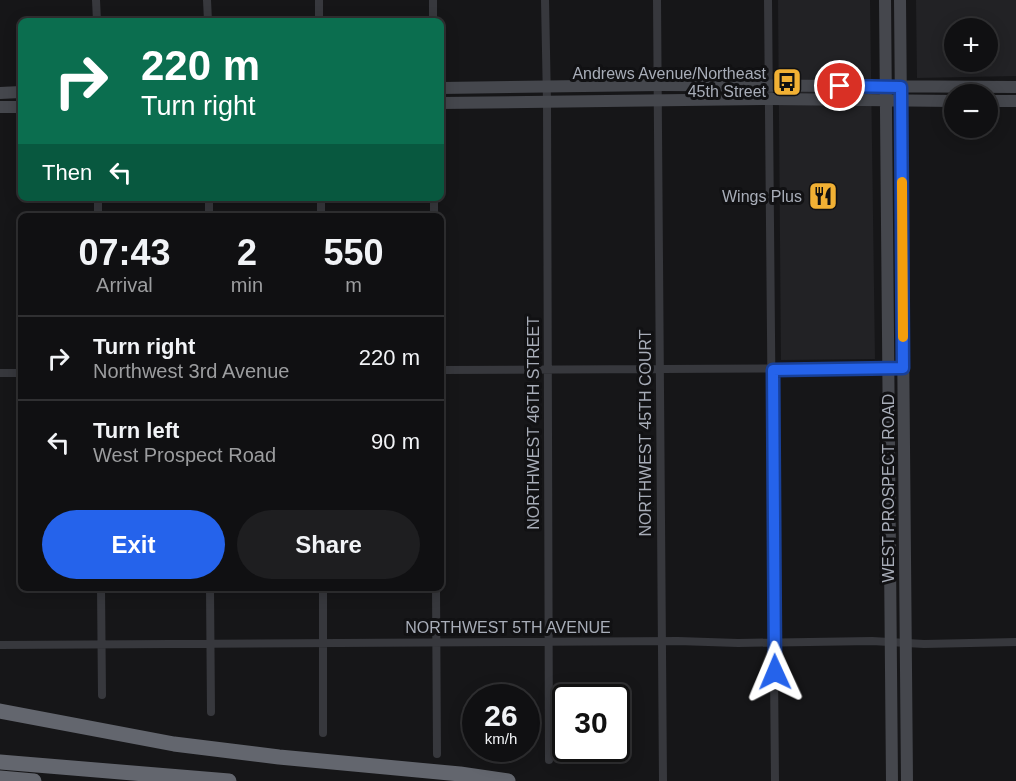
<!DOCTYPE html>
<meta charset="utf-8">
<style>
body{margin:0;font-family:Arial,sans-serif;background:#1e1e20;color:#f1f3f6;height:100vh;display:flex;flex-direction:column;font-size:22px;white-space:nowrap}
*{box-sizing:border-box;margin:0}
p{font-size:20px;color:#9c9d9f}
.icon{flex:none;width:33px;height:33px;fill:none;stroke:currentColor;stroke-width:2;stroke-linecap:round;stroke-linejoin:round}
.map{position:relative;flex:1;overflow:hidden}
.panel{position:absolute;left:18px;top:213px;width:426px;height:378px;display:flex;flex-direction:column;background:#101012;border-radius:9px;box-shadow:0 3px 15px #0003,0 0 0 2px #303032}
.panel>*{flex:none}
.guide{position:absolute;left:18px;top:18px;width:426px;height:183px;border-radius:9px;box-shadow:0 3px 15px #0003,0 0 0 2px #303032;background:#0b6e4f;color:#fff;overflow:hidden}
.buttons{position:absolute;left:944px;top:18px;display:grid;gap:12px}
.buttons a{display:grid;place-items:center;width:54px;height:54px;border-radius:50%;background:#101012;box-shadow:0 3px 15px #0003,0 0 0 2px #303032;font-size:30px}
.speed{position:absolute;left:462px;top:684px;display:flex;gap:12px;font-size:30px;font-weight:700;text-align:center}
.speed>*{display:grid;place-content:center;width:78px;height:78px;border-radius:50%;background:#101012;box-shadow:0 3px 15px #0003,0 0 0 2px #303032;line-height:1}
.speed small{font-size:15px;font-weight:400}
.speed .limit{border:3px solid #111;border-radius:9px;background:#fff;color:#111}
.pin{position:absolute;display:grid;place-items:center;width:51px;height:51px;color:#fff;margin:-26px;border:3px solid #fff;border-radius:50%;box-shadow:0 2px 6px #0007}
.me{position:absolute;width:66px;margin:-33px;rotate:359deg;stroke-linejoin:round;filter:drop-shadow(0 0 4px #0008)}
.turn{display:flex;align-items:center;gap:21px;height:126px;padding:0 24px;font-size:27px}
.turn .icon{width:78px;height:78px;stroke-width:2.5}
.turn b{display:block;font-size:42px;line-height:51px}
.then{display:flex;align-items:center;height:57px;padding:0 24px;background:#0003;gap:12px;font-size:22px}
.eta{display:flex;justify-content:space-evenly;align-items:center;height:102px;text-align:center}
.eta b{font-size:36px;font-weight:700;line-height:42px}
.primary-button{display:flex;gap:12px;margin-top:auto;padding:12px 24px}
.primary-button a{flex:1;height:69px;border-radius:36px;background:#2563eb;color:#fff;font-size:24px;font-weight:700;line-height:69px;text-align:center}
.primary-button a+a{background:#1e1e20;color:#f1f3f6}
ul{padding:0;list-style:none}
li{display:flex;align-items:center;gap:18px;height:84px;padding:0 24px;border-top:2px solid #303032}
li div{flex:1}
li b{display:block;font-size:22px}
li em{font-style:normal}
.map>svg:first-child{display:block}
</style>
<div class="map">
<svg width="1016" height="781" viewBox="0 0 1016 781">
<rect width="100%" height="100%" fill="#161618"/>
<path fill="#222225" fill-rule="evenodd" d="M778,0H870L875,359L781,360Z
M916,0H1016V76L917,78ZM954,28H987V62H954Z"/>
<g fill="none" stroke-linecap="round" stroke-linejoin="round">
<path stroke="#37383d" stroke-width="8" d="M96,0L97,21
M207,0L208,21
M319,0V21
M433,0V21
M545,0L547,102L549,760
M657,0L663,781
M768,0L775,781
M98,198V216
M209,216V198
M321,216V198
M434,216V198
M441,370L903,368
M0,373H21
M101,588L102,695
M210,588L211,712
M323,588V733
M436,588L437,754
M0,645L678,641L738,643L872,641L924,644L1016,642"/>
<path stroke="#45474d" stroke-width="12" d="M885,0L892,781
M900,0L907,781
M441,88L659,85L1016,87
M0,93L21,92
M987,101H1016
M441,103L769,99L954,101
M0,107H21"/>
<path stroke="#63666e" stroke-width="15" d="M0,711L174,744L279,757L460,774L508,781
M0,762L229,781
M0,778L34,781"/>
</g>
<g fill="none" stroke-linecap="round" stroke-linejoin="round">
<g stroke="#184099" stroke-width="15">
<path id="route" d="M775,672L773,370L903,368L901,87L840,86"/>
</g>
<use href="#route" stroke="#2563eb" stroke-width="10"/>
<path stroke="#f59e0b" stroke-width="10" d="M902,182L903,337"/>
</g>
<defs>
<g id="bus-square" transform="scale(1.5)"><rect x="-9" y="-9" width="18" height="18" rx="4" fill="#f2b134" stroke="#111113"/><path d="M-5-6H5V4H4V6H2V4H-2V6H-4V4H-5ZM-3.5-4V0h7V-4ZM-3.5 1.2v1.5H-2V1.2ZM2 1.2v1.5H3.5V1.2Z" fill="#111"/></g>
<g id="restaurant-square" transform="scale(1.5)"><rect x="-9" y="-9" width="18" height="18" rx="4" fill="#f2b134" stroke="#111113"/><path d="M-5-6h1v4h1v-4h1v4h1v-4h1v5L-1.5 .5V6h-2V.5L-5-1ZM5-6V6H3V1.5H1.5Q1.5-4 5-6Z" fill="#111"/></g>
</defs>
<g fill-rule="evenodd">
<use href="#bus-square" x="787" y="82"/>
<use href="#restaurant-square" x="823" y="196"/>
</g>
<g text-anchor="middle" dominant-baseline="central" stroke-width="6" stroke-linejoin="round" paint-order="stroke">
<g font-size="16" fill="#a8adb8" stroke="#111113" text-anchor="end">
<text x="766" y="73">Andrews Avenue/Northeast<tspan x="766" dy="18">45th Street</tspan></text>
<text x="802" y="196">Wings Plus</text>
</g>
<g font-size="16" fill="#a8adb8" stroke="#111113">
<text transform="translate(533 423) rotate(-90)">NORTHWEST 46TH STREET</text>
<text transform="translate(645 433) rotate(-90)">NORTHWEST 45TH COURT</text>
<text transform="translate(888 488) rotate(-90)">WEST PROSPECT ROAD</text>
<text x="508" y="627">NORTHWEST 5TH AVENUE</text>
</g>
</g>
</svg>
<div class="buttons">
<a>+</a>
<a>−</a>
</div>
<div class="speed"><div>26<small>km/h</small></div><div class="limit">30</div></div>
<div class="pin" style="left:840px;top:86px;background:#d93025"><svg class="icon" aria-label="arrive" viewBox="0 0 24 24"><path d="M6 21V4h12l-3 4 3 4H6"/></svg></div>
<svg class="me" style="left:775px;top:672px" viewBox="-20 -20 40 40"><path d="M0-17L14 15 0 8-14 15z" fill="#2563eb" stroke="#fff" stroke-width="4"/></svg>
<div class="guide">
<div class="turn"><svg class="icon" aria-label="right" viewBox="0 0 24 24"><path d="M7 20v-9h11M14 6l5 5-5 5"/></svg><div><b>220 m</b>Turn right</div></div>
<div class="then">Then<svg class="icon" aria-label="left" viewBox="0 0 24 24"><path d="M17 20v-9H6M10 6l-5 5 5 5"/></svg></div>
</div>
<section class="panel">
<div class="eta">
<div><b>07:43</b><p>Arrival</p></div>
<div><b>2</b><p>min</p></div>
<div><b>550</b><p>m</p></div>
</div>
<ul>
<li><svg class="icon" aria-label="right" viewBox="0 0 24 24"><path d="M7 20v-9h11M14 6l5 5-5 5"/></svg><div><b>Turn right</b><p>Northwest 3rd Avenue</p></div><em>220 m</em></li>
<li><svg class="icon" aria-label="left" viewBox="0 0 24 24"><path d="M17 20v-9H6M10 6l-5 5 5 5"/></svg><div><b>Turn left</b><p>West Prospect Road</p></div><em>90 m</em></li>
</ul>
<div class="primary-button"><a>Exit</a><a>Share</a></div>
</section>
</div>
